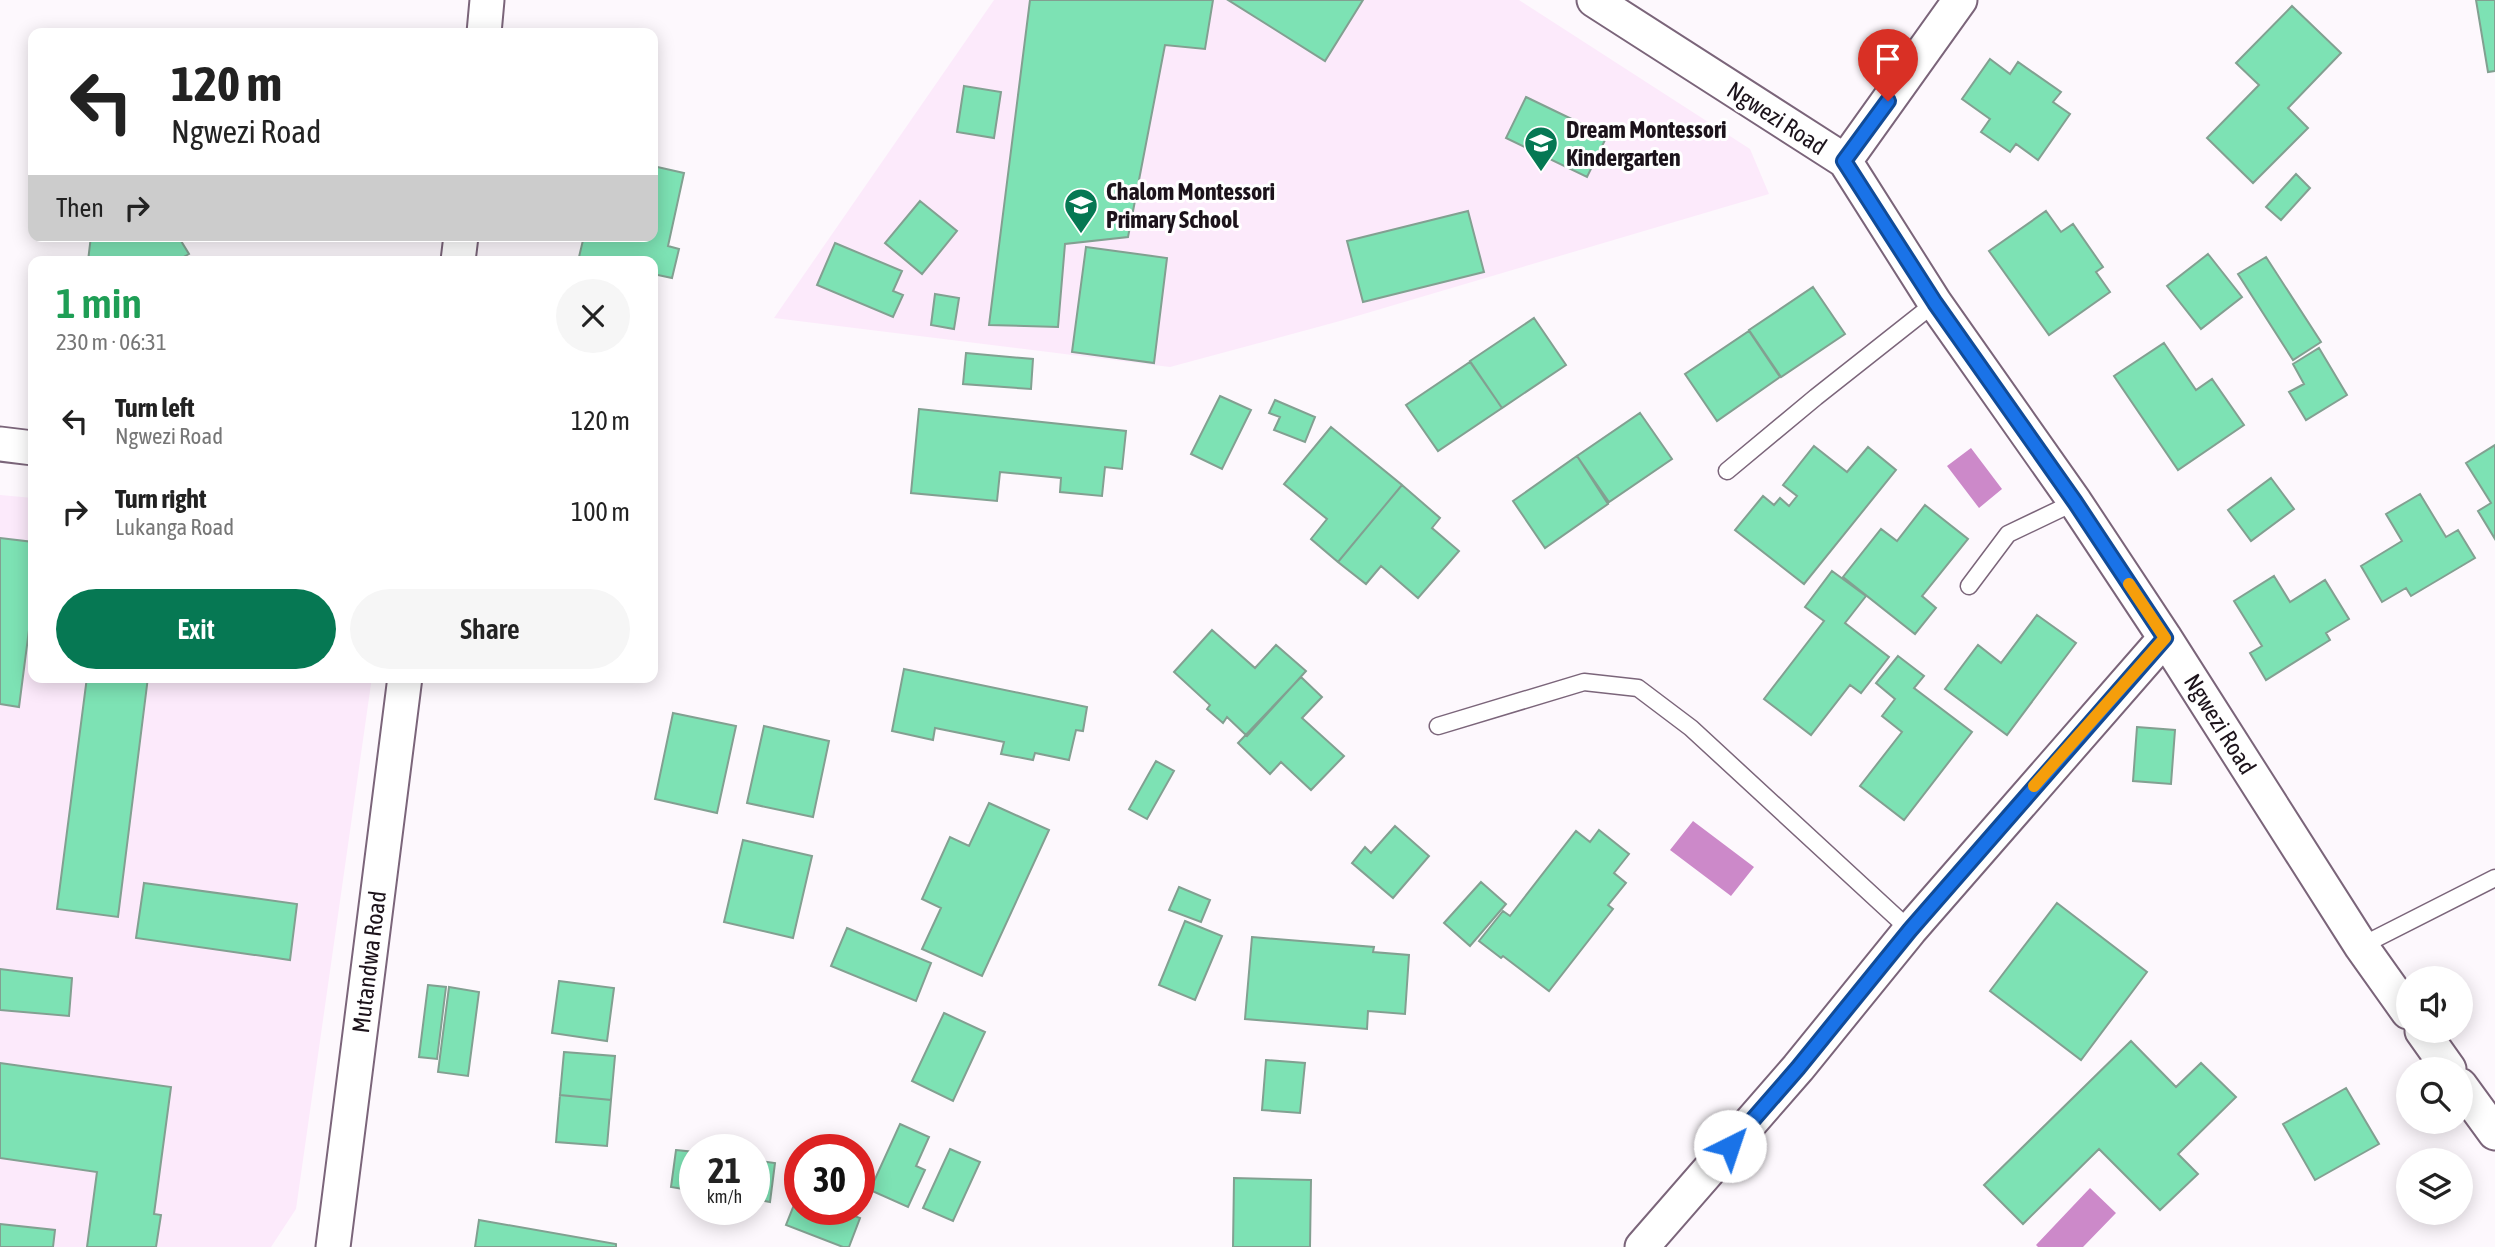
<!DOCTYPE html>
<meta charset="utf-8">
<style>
body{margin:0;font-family:"Asap Condensed",sans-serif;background:#f6f6f6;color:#222;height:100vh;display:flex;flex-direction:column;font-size:26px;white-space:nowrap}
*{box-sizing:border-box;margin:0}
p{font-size:23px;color:#767676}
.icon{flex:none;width:38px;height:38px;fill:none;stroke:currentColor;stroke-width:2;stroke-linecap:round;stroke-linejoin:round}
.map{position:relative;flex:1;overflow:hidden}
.panel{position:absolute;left:28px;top:256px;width:630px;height:427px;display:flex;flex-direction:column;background:#fff;border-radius:14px;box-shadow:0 4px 18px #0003}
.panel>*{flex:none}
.hud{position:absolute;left:28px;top:28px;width:630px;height:214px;border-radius:14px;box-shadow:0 4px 18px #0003;background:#fff;color:#222;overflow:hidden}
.controls{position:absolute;left:2396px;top:966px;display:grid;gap:14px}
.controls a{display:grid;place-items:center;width:77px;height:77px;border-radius:50%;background:#fff;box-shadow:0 4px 18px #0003;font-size:35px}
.speed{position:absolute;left:679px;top:1134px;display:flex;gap:14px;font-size:35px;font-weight:700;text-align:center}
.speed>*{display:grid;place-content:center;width:91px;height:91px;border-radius:50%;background:#fff;box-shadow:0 4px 18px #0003;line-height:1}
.speed small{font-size:18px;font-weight:400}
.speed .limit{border:10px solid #d22;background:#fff;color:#111}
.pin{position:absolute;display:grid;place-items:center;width:60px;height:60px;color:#fff;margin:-72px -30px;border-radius:50% 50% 50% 0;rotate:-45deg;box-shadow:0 0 7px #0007}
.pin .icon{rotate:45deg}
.me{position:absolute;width:77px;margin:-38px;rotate:41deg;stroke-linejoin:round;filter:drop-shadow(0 0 5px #0008)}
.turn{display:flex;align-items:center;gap:24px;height:147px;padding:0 28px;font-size:32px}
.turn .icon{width:91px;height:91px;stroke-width:2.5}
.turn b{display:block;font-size:49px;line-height:60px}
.then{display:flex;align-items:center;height:66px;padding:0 28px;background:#0003;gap:14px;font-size:26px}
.round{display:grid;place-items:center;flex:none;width:74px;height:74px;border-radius:37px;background:#f6f6f6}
.overview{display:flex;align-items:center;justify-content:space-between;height:119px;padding:0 28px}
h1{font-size:42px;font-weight:600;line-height:52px;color:#1e9e55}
.cta{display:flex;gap:14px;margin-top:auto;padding:14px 28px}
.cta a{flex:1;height:80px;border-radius:42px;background:#067853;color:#fff;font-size:28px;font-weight:600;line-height:80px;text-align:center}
.cta a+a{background:#f6f6f6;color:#222}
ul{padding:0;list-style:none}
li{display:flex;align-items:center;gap:21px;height:91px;padding:0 28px}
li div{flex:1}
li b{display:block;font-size:26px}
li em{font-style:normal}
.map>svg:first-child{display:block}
</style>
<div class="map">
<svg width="2495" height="1247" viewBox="0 0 2495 1247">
<rect width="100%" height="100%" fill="#fdf8fd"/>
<path fill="#fceafb" d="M994,0H1519L1750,149L1769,194L1340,321L1170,367L774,318Z
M0,495L33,498V677H372L296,1209L271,1247H0Z"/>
<path fill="#cc89c9" d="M1971,448L2002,489L1979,508L1947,466Z
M1693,821L1754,867L1731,896L1670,850Z
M2090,1188L2116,1213L2083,1247H2038L2036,1245Z"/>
<path fill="#7de2b4" stroke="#82a091" stroke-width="2" d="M1030,0H1213L1205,49L1165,45L1128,237L1065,244L1058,327L989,325Z
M1228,0H1363L1325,61Z
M2476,0H2495V71L2488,72Z
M2292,6L2341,53L2288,108L2308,128L2253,183L2207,138L2259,85L2236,63Z
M1990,59L2010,74L2018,62L2061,92L2053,102L2070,114L2038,160L2016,144L2010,152L1981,132L1990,119L1962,99Z
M964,86L1001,92L994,138L957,132Z
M1526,97L1607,136L1587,177L1506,138Z
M653,166L684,173L668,246L679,249L672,278L653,274V261H596L579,257L584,236H653Z
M2296,174L2310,188L2281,220L2266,207Z
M920,201L957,231L922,274L885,243Z
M1468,211L1484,272L1363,302L1347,241Z
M2046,211L2061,232L2073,224L2103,267L2096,272L2110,292L2049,335L1989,251Z
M91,236H178L189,254L182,258L185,261H88Z
M835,243L902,271L893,291L903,295L893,317L817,285Z
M1086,247L1167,258L1154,363L1072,352Z
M2208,254L2242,297L2201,329L2167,286Z
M2266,257L2321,342L2293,360L2238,274Z
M1813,287L1845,334L1781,377L1749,330Z
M935,294L959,298L954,329L931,325Z
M1534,318L1566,365L1502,408L1470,361Z
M1749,331L1780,377L1717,421L1685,374Z
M2164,343L2196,390L2212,379L2244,425L2178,470L2114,376Z
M2319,348L2347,395L2306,420L2289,392L2304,384L2293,364Z
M966,353L1033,359L1031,389L963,384Z
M1470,362L1502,408L1438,451L1406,405Z
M1220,396L1251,410L1222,469L1191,454Z
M1275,400L1315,417L1305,442L1274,430L1280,417L1269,413Z
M919,409L1126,431L1122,469L1105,467L1102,496L1060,492L1061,478L1000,472L997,501L911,493Z
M1640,413L1672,459L1609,502L1577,456Z
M1331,427L1402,485L1338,562L1311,539L1327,519L1284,484Z
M2495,445V539L2478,511L2491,503L2466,463Z
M1814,446L1847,472L1868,447L1896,470L1804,584L1735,530L1763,496L1774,505L1780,498L1789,506L1797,496L1783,485Z
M1577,456L1608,504L1545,548L1513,501Z
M2271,478L2294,509L2251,541L2228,510Z
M1402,485L1440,518L1432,528L1459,551L1418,598L1381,566L1366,584L1338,562Z
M2420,494L2446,537L2458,530L2475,558L2411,596L2406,588L2382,602L2361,566L2402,541L2386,514Z
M1925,505L1968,539L1922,596L1936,608L1915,634L1843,577L1881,529L1897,541Z
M0,538L33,542V599L19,707L0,704Z
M1832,571L1866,596L1845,623L1889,657L1861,693L1850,685L1811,735L1764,699L1824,621L1805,607Z
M2274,576L2290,602L2325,580L2349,619L2326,633L2330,640L2266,680L2250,653L2262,646L2234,601Z
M2037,615L2076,643L2007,735L1945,689L1978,645L2001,663Z
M1212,630L1255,668L1276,645L1306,671L1247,736L1227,717L1223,723L1207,709L1210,705L1174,672Z
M1898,656L1924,676L1914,688L1972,732L1904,820L1860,786L1902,732L1882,716L1895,699L1876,683Z
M904,669L1087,707L1083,731L1076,730L1069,760L1035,753L1033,760L1001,754L1004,742L935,728L933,740L892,731Z
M87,677H148L118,917L57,909Z
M1301,677L1322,697L1302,718L1344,756L1311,790L1281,762L1270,774L1238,743Z
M673,713L736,726L717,813L655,799Z
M764,726L829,741L813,817L747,803Z
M2137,727L2175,730L2171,784L2133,781Z
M1156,761L1174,771L1147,819L1129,809Z
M989,803L1049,830L982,976L922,949L941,908L922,899L950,837L969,846Z
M1395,826L1429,856L1393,898L1352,863L1365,847L1371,853Z
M1599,830L1629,854L1614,873L1626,883L1608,905L1613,909L1549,991L1503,956L1501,958L1479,941L1503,911L1510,916L1576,831L1590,842Z
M743,840L812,856L793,938L724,922Z
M1481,882L1506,904L1470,946L1444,923Z
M144,883L297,904L290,960L136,938Z
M1179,887L1210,900L1201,922L1169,910Z
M2057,903L2147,972L2081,1060L1990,991Z
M1185,921L1222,936L1195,1000L1159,985Z
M847,928L931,963L916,1001L831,966Z
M1252,937L1374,947L1373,952L1409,955L1405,1014L1368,1011L1367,1029L1245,1019Z
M0,969L72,978L69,1016L0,1010Z
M559,981L614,988L607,1041L552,1033Z
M428,985L446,987L437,1059L419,1057Z
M449,987L479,992L468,1076L438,1072Z
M944,1013L985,1032L953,1101L912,1081Z
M2131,1041L2176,1087L2201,1063L2236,1097L2178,1154L2198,1174L2160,1210L2099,1149L2023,1224L1984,1185Z
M564,1052L615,1056L611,1100L560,1095Z
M1266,1060L1305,1063L1300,1113L1262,1110Z
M0,1063L171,1087L154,1214L161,1215L156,1247H87L97,1172L0,1158Z
M2346,1088L2379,1144L2315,1180L2283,1124Z
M560,1095L611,1100L607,1146L556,1142Z
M900,1124L929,1137L916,1166L925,1170L908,1207L870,1190Z
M950,1149L980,1162L953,1221L923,1208Z
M676,1150L695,1152V1191L671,1187Z
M754,1160L775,1163L770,1202L754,1199Z
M1234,1178L1311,1180L1310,1247H1233Z
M798,1195L800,1196V1209H836L860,1218L849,1247H843L786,1225Z
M479,1220L616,1244V1247H475Z
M0,1224L55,1230L53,1247H0Z"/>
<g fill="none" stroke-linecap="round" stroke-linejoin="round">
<g stroke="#7b657a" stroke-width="19">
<path id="service" d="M1727,471L1816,397L1935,303
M1969,586L2008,534L2075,502
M1438,726L1584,682L1638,688L1691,728L1910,930
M2361,946L2495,878"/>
</g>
<g stroke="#7b657a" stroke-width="37">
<path id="minor" d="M1594,0L1845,161L1935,303L2075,502L2165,638L2361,946L2408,1012
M484,33L487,0
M1845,161L1960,0
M458,261L461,236
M0,444L33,448
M2422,1031L2449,1069
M2460,1085L2495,1133
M333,1247L405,677
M1642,1247L1798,1068L1910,930L2165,638"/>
</g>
<use href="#service" stroke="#fff" stroke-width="16"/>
<use href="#minor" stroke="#fff" stroke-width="33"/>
</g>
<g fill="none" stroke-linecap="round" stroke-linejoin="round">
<g stroke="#114b97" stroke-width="18">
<path id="route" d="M1730,1146L1798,1068L1910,930L2165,638L2075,502L1935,303L1844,161L1888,101"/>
</g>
<use href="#route" stroke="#1a73e8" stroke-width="12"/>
<path stroke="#f59e0b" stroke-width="12" d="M2034,786L2165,638L2129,584"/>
</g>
<defs>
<g id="school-pin" transform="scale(1.75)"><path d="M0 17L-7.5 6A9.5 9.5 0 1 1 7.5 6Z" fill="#067853" stroke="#fff"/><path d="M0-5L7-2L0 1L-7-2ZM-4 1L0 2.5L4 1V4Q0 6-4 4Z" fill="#fff"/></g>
</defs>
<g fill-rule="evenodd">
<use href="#school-pin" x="1541" y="143"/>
<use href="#school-pin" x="1081" y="205"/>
</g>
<g text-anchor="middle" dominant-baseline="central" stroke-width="6" stroke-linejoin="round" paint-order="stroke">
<g font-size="24" fill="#1c131b" stroke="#fff">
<text transform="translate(1777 118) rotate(33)">Ngwezi Road</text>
<text transform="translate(2220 724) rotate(58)">Ngwezi Road</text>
<text transform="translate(369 962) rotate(-83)">Mutandwa Road</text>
</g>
<g font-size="24" font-weight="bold" fill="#1c131b" stroke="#fff" text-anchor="start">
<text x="1566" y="129">Dream Montessori<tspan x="1566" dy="28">Kindergarten</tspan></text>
<text x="1106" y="191">Chalom Montessori<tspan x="1106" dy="28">Primary School</tspan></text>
</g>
</g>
</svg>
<div class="controls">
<a><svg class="icon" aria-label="sound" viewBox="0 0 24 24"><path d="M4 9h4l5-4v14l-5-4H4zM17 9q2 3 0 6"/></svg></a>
<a><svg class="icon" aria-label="search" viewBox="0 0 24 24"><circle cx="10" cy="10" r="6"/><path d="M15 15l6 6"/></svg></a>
<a><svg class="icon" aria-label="layers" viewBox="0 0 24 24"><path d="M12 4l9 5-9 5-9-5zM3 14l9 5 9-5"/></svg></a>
</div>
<div class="speed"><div>21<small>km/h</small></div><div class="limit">30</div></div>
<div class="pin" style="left:1888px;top:101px;background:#d93025"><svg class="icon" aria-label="arrive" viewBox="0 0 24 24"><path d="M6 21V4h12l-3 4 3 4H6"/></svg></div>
<svg class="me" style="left:1730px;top:1146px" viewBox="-20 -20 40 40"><circle r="19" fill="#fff"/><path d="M0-13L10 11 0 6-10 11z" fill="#1a73e8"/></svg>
<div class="hud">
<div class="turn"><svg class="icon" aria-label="left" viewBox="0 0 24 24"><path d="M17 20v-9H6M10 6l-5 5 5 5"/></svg><div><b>120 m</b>Ngwezi Road</div></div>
<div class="then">Then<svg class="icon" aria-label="right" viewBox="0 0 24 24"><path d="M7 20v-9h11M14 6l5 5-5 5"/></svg></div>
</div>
<section class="panel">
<div class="overview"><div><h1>1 min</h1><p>230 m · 06:31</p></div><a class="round"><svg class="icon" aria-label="close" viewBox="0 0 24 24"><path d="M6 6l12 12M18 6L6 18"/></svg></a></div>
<ul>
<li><svg class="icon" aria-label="left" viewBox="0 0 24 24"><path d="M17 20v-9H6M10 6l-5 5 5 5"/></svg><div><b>Turn left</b><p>Ngwezi Road</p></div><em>120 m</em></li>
<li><svg class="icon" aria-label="right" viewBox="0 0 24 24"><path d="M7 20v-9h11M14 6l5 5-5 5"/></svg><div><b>Turn right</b><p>Lukanga Road</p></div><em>100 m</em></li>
</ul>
<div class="cta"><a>Exit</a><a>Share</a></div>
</section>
</div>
